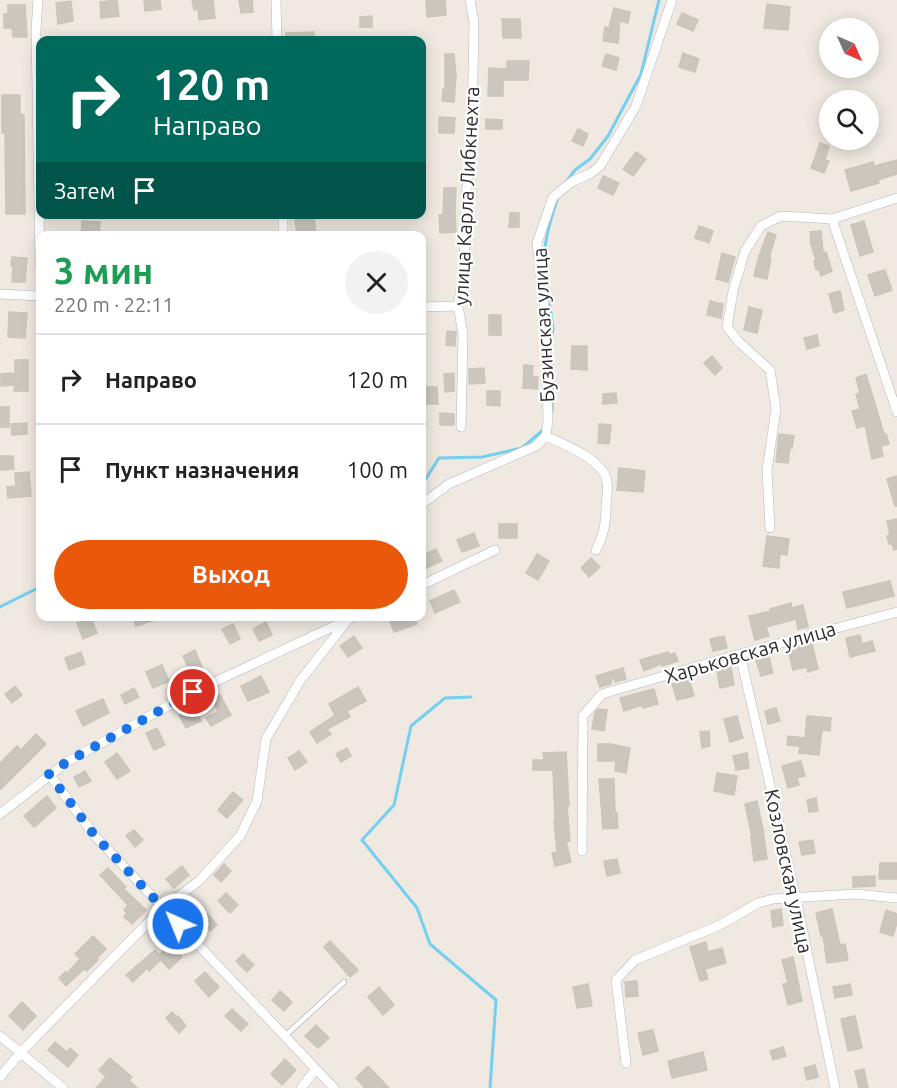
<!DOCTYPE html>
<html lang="ru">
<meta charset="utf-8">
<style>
body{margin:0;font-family:Ubuntu,sans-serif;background:#f2f2f2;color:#222;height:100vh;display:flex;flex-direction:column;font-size:22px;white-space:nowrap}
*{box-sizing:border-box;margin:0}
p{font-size:20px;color:#767676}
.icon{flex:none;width:33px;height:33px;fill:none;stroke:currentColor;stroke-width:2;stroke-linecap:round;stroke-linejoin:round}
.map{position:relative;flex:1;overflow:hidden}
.details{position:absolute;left:36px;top:231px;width:390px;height:390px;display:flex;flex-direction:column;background:#fff;border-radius:12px;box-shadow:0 3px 15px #0003}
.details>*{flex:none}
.banner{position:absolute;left:36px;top:36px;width:390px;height:183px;border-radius:12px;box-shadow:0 3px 15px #0003;background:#00695c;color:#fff;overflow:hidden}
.needle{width:39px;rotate:135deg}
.buttons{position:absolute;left:819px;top:18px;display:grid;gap:12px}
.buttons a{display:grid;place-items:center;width:60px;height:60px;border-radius:50%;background:#fff;box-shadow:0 3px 15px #0003;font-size:30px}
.pin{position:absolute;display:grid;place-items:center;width:51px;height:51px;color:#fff;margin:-26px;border:3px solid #fff;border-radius:50%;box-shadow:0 2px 6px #0007}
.me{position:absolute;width:66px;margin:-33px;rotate:316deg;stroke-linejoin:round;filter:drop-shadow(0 0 4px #0008)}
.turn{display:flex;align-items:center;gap:21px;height:126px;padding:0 18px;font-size:27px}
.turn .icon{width:78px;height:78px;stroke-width:2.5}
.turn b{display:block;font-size:42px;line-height:51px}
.then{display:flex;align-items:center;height:57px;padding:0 18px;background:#0003;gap:12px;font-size:22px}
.round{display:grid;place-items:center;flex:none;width:63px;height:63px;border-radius:32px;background:#f2f2f2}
.headline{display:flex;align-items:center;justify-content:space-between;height:102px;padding:0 18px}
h1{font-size:36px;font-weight:600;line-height:45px;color:#1e9e55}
.button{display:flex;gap:12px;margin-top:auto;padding:12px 18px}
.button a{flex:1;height:69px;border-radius:36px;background:#ea580c;color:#fff;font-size:24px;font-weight:600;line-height:69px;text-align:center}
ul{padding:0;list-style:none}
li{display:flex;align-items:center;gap:18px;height:90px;padding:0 18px;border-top:2px solid #e0e0e0}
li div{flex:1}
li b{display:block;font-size:22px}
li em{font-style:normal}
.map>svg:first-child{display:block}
</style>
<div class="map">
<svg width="897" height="1088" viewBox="0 0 897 1088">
<rect width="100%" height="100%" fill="#efe9e1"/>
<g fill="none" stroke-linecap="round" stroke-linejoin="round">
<path stroke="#75cff0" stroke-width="3" d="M567,181L575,170L590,159L608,136L641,74L659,0
M544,263C544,240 551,218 558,197
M547,296L550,307L553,329L550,351L553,369L552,411
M422,479L425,480L439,458L482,457L522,448L543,430
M0,607L40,587
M471,697L445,698L411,726L394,805L362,840L417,908L430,944L496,1000L490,1088"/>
</g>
<path fill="#cbc7bf" stroke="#cbc5ba" stroke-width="1.5" d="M117,0L119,16L101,18L100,2Z
M160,0L161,9L145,11L144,1Z
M192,0H213L215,18L199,20L198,9L194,10Z
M239,0H252L253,12L241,13Z
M445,0L446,15L427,17L426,1Z
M71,1L73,21L58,24L56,3Z
M767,4L790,7L788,30L764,28Z
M8,5H25L27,37H13L12,28H4V14H8Z
M614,8L630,12L628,23L620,21L618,43L603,41L605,27L609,28Z
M682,13L698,20L693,31L677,24Z
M372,16V27H360V17Z
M502,19H520L521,38H503Z
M314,32V40H286V33Z
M683,53L699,59L695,72L679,67Z
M445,54H454L456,76L454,102L442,101L443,89H445Z
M606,54L619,58L616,70L602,66Z
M507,61H529L528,80H503V96H488L489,68L507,69Z
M2,95H20V114L24,115L25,214H6L5,133H2Z
M439,117L455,118L454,133H439Z
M486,119L502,120V129H486Z
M578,129L588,134L583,146L572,141Z
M820,143L829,146L825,160L829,161L824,173L811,168Z
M636,152L646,159L633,176L623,169Z
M897,160V174L878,180L879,183L851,191L845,170L873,162L874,166Z
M603,176L619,183L613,195L598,188Z
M444,188H456L455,210L456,232L440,233L439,215H443Z
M510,213H519V227H509Z
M314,215L316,236H297L295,216Z
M82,221L100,222L99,236H81Z
M864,221L873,252L860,256L851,225Z
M699,226L713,231L709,243L695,238Z
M821,231L823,253L826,252L832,271L821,276L819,270H816L814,261L816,260L811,244L810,232Z
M768,232L776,235L769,258H771L767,279L754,276L759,256Z
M722,253L735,257L728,282L716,279Z
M12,257L27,258L25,282H12L13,266H11Z
M885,270L892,290L875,296L868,275Z
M840,291L844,310L834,313L829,294Z
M710,301L723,304L721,318L707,315Z
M749,307L762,310L757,333L744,330Z
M9,312L27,313L25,338L8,337Z
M489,315H501V335H489Z
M447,331L456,332L455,346L446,345Z
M817,335L819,346L807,349L804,338Z
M572,346H587V370L571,369Z
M712,356L722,368L715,375L704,363Z
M15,360H28V391H14L15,385L1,386V374L15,373Z
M524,365L533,366L532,376L538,377L537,389L523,388Z
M484,368L485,383L469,384V369Z
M454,373V391L445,392L444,374Z
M866,374L884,434H886L889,444L881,446L883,456L872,459L865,425L857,428L852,411L860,409L856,394L860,393L856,378Z
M426,387H437L438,404H422V390H426Z
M487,391H500V406L487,405Z
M616,393L617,403L603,404V394Z
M0,407H9V427H0Z
M440,413L454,414V425H440Z
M27,423V434L12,435L11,424Z
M599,424L611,425L609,444L598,443Z
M779,434L794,436L792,448H790L788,463L776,462Z
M0,456H13L14,469L0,470Z
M619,468L645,471L643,492L617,490Z
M29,472L31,496L8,498L7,487L16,486L15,473Z
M897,476V506H895L887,479Z
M897,519V549L894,550L892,544H889L887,536L890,535L887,521Z
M499,524H517V538H499Z
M474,533L479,546L462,552L457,540Z
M767,536L789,539L787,555L780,554L779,568L763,566Z
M436,549L442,561L422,570V556Z
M537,554L549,561L538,580L526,573Z
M591,558L600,567L589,577L581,568Z
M890,581L894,596L847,608L843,592Z
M454,590L460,602L435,613L430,601Z
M791,603L792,608L803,605L808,627L798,629L796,619L766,627L769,636L755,640L749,616L771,611L770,609Z
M133,616H160L161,618L136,626Z
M388,616H415L417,624L394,632Z
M91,618L97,633L83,639L77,623Z
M266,622L272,635L259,641L253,629Z
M233,624L240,639L230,644L222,629Z
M860,635L862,644L872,641L875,651L850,657L846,638Z
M354,636L362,648L348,657L340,646Z
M724,636L727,648L713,651L710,639Z
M812,644L818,669L808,672L807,667L793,670L788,650Z
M195,650L203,669L191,674L183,656Z
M81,652L85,664L69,670L65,658Z
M668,652L669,655L675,653L678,661L662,666L661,664L644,671L640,660Z
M769,657L773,673L761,676L756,660Z
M162,665L169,681L153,688L146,672Z
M731,667L734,685L720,688L717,670Z
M623,668L626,679L615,682L612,674L611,684L600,687L596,676Z
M261,676L269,692L248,701L241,686Z
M689,679L694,696L677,700L672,684Z
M15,686L22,695L12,703L5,694Z
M358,687L366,701L347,711L350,717L327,729L331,734L317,743L310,732L335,715L329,704Z
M134,688L139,697L125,704L121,695Z
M654,689L658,704L643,708L642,705L624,711L620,698Z
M220,695L231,715L211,726L206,718L218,712L212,699Z
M103,699L109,713L83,726L76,711Z
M194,708L201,721L186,728L179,715Z
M776,708L780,721L768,724L765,711Z
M598,709L607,710L604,731L592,729L595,712Z
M737,716L741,731H740L741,732L743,738L730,742L724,719Z
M807,716L831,718L830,731L822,730L819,755L799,753L800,746L787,745L788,736L805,738Z
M157,728L165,745L154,750L146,733Z
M709,731L710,746L702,748L700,732Z
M36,734L46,744L0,790V763L17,746L21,750Z
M598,744H610L630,748L626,773L615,771L616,761H598Z
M347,748L351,756L341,762L336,754Z
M299,751L307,762L295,770L288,758Z
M566,752L569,806H567L570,841H566L571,862L555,866L552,853L557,852L554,820H555L553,770H533V760H544L543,753Z
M117,753L130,771L117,779L105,762Z
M747,753L749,768L736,770L733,756Z
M801,761L805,776L797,778L799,785L788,788L782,766Z
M85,771L91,781L79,787L74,777Z
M717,773L737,776L734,795L714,791Z
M599,779H614L615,813H617L618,828L603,829Z
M233,792L243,800L227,818L218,810Z
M47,796L56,808L34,827L24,816Z
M816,798L818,811L809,812L807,800Z
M757,801L763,830L767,859L754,861L751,837H752L745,804Z
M134,830L143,840L135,847L126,836Z
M813,840L815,853L802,855L799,842Z
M617,859L620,873L607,876L604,861Z
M880,863H897V879H879Z
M224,864L231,871L221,882L214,875Z
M182,866L189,875L174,888L166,879Z
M108,868L126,887L124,889L146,910L132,924L124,917L127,913L124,910L128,905L100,875Z
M875,876V886L853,887V877Z
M226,893L238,905L230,913L218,901Z
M203,909L217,925L210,931L196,916Z
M781,909L783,925L773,927L771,911Z
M832,909L840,945L845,944L848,960L827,963L823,936H821L816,913Z
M886,910L897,914V923L893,936L880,932Z
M93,936L106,949L96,959L98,960L87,971L84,969L66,986L59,978L65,972L67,973L80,959L75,954Z
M330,941L358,970L350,977L324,947Z
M706,942L708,952L722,948L726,963L705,969L708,979L700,981L690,947Z
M170,944L182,957L169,969L161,960L149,971L147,968L133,982L126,975L155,950L159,955Z
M243,954L254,965L247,972L236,961Z
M793,957L802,1001L788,1005L783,984L788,983L782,960Z
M205,972L219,987L209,997L195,981Z
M637,981L638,996L626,997L625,982Z
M588,984L592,1006L577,1008L573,987Z
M850,984L852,995L835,998L833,987Z
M379,987L394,1005L383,1015L368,997Z
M280,991L292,1002L284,1011L272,1000Z
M22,1002L36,1016L23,1030L9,1016Z
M232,1009L248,1024L241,1031L225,1016Z
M172,1012L177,1017L178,1016L186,1026L179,1033L166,1018Z
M855,1016L862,1048L848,1051L841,1019Z
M316,1025L329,1038L318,1048L305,1036Z
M653,1030L658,1051L643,1055L638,1033Z
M55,1042L67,1052L70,1048L78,1055L68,1067L48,1050Z
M783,1047L786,1056L773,1060L770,1051Z
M703,1052L707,1070L672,1078L668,1061Z
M110,1058L132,1077L129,1080L137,1088H96L106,1077L99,1070Z
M285,1059L296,1070L282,1085L271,1074Z
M815,1065L818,1077L807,1080L804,1068Z
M368,1066L389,1088H365L356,1078Z
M864,1069L868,1088H859L855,1071Z"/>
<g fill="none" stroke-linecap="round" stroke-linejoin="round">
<g stroke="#b4b7c1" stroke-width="6">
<path id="lane" d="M285,1036L344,982"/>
</g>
<g stroke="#b4b7c1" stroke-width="10">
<path id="street" d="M38,0L36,31L40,264
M276,0L277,40
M283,214V236
M832,219L897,412
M0,294L40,296
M422,307L458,306
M461,427L463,334L458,306L464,273L466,199L472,129L474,22L470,0
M546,436L548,420L545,313L537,243L553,197L573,181L590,174L600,166L636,106L672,0
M546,436C564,444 604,460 607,482C608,489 607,498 606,505C606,523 604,534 596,550
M422,504L449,484L536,446L546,436
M770,528L767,470L776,409L770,370L739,342L727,327L733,291L745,251L761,226L781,216L832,219L897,198
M422,585L495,550
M740,654L796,898L835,1088
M49,774L95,836L334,1088
M0,814L67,762L193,692L356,616
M582,851L583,716L602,694L740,654L897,612
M0,1036L63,1088
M626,1063L616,980L635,960L720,925L758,903L773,899L855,894L897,898
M0,1077L20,1053L124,947L163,908L199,881L240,836L257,801L266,739L300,681L347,621
M301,1088L316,1069"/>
</g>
<use href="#lane" stroke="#fff" stroke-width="4.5"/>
<use href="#street" stroke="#fff" stroke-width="9"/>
</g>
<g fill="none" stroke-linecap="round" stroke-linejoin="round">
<path stroke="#1a73e8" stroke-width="10" stroke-dasharray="0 18" d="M178,924L95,836L49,774L67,762L193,692"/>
</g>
<g text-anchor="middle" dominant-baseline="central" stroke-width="4.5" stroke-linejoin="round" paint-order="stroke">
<g font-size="20" fill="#2e2e2e" stroke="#fff">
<text transform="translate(466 196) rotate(-87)">улица Карла Либкнехта</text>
<text transform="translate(543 325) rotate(-93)">Бузинская улица</text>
<text transform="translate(750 652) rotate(-16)">Харьковская улица</text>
<text transform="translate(789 871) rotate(78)">Козловская улица</text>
</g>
</g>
</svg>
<div class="buttons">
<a><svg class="needle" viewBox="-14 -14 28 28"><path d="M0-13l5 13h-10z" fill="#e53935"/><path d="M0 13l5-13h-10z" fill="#767676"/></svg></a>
<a><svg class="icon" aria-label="search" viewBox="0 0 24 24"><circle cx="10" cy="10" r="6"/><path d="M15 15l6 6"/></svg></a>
</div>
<div class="pin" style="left:193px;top:692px;background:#d93025"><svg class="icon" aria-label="arrive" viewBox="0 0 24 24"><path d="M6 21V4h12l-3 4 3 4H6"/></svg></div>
<svg class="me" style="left:178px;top:924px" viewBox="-20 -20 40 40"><circle r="17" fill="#1a73e8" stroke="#fff" stroke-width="3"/><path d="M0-11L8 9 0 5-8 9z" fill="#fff"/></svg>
<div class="banner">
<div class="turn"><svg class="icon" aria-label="right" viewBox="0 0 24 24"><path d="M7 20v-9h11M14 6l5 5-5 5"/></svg><div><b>120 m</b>Направо</div></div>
<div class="then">Затем<svg class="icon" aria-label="arrive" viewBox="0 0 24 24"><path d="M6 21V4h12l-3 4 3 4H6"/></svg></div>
</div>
<section class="details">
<div class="headline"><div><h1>3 мин</h1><p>220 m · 22:11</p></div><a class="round"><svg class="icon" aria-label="close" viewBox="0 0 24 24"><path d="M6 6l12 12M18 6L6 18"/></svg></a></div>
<ul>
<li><svg class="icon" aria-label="right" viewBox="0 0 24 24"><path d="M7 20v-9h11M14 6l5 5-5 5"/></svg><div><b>Направо</b></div><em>120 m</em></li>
<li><svg class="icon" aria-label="arrive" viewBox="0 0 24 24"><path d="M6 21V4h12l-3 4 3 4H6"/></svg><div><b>Пункт назначения</b></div><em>100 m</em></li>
</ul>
<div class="button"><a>Выход</a></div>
</section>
</div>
